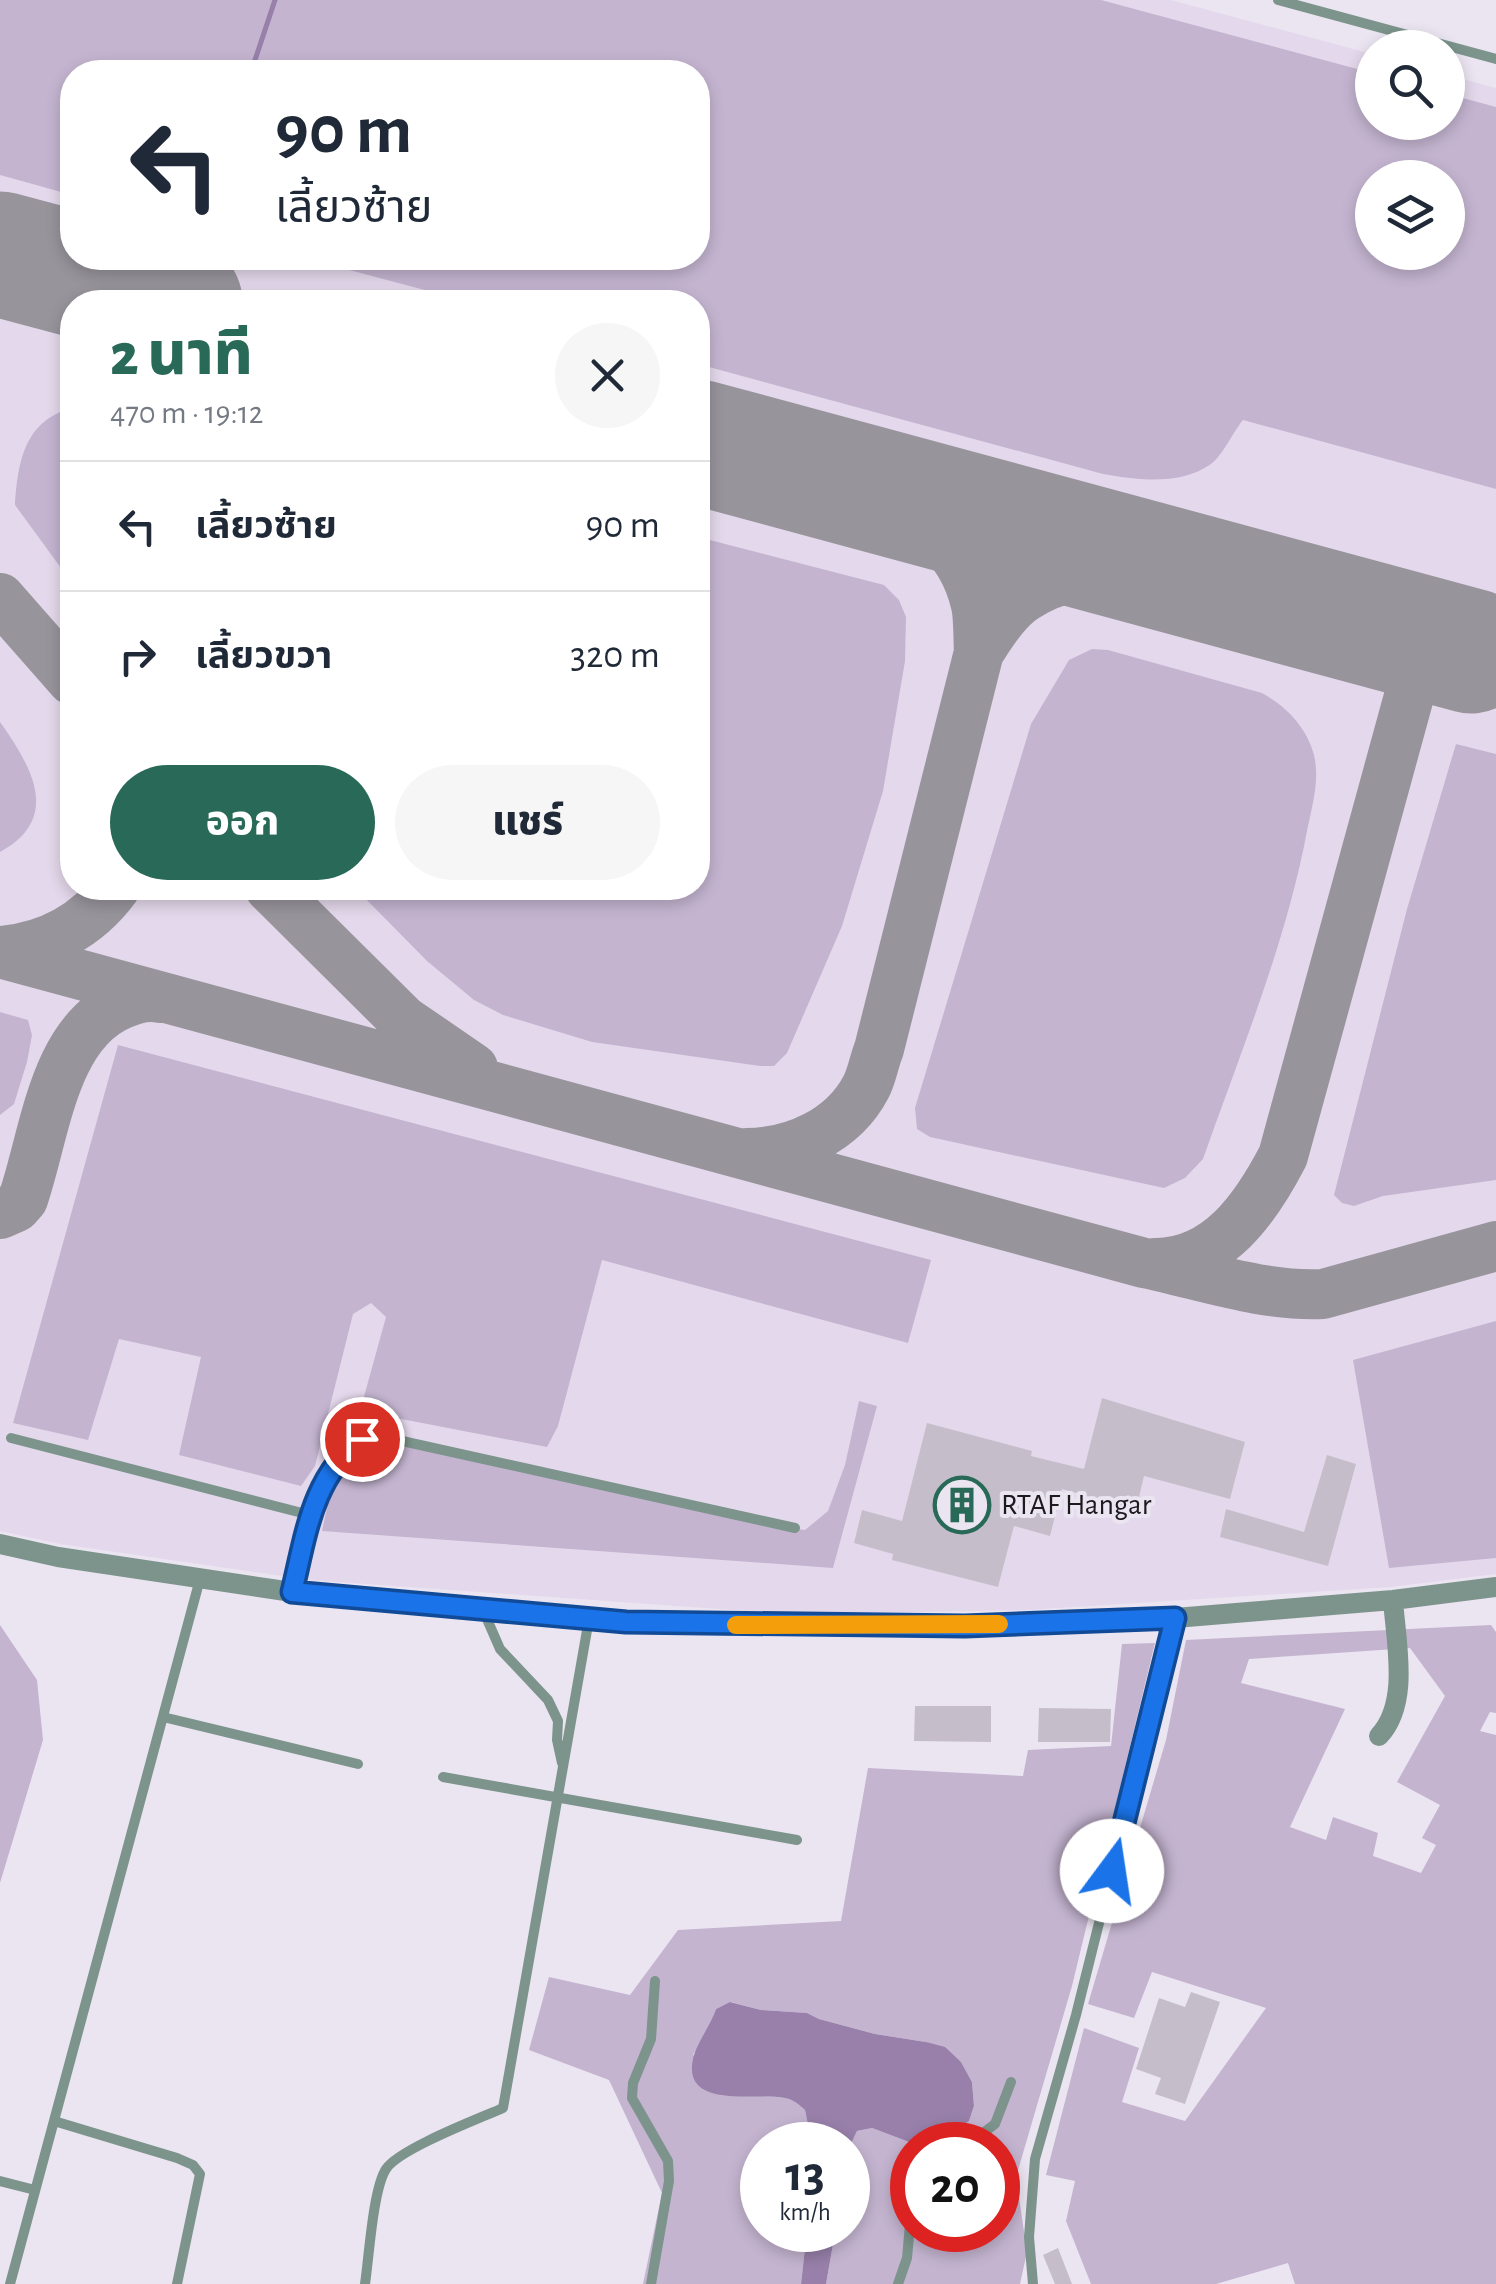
<!DOCTYPE html>
<html lang="th">
<meta charset="utf-8">
<style>
body{margin:0;font-family:"Alegreya Sans","Noto Sans Thai",sans-serif;background:#f6f6f7;color:#1f2937;height:100vh;display:flex;flex-direction:column;font-size:38px;white-space:nowrap}
*{box-sizing:border-box;margin:0}
p{font-size:32px;color:#747a83}
.icon{flex:none;width:55px;height:55px;fill:none;stroke:currentColor;stroke-width:2;stroke-linecap:round;stroke-linejoin:round}
.map{position:relative;flex:1;overflow:hidden}
.side{position:absolute;left:60px;top:290px;width:650px;height:610px;display:flex;flex-direction:column;background:#fff;border-radius:40px;box-shadow:0 5px 15px #0003}
.side>*{flex:none}
.hud{position:absolute;left:60px;top:60px;width:650px;height:210px;border-radius:40px;box-shadow:0 5px 15px #0003;background:#fff;color:#1f2937;overflow:hidden}
.tools{position:absolute;left:1355px;top:30px;display:grid;gap:20px}
.tools a{display:grid;place-items:center;width:110px;height:110px;border-radius:50%;background:#fff;box-shadow:0 5px 15px #0003;font-size:50px}
.speed{position:absolute;left:740px;top:2122px;display:flex;gap:20px;font-size:50px;font-weight:700;text-align:center}
.speed>*{display:grid;place-content:center;width:130px;height:130px;border-radius:50%;background:#fff;box-shadow:0 5px 15px #0003;line-height:1}
.speed small{font-size:25px;font-weight:400}
.speed .limit{border:15px solid #d22;background:#fff;color:#111}
.pin{position:absolute;display:grid;place-items:center;width:85px;height:85px;color:#fff;margin:-42px;border:5px solid #fff;border-radius:50%;box-shadow:0 2px 10px #0007}
.me{position:absolute;width:110px;margin:-55px;rotate:14deg;stroke-linejoin:round;filter:drop-shadow(0 0 8px #0008)}
.turn{display:flex;align-items:center;gap:35px;height:210px;padding:0 50px;font-size:45px}
.turn .icon{width:130px;height:130px;stroke-width:2.5}
.turn b{display:block;font-size:70px;line-height:85px}
.round{display:grid;place-items:center;flex:none;width:105px;height:105px;border-radius:52px;background:#f6f6f7}
.overview{display:flex;align-items:center;justify-content:space-between;height:170px;padding:0 50px}
h1{font-size:60px;font-weight:800;line-height:75px;color:#296958}
.button{display:flex;gap:20px;margin-top:auto;padding:20px 50px}
.button a{flex:1;height:115px;border-radius:60px;background:#296958;color:#fff;font-size:40px;font-weight:800;line-height:115px;text-align:center}
.button a+a{background:#f6f6f7;color:#1f2937}
ul{padding:0;list-style:none}
li{display:flex;align-items:center;gap:30px;height:130px;padding:0 50px;border-top:2px solid #e0e1e3}
li div{flex:1}
li b{display:block;font-size:38px}
li em{font-style:normal}
.map>svg:first-child{display:block}
</style>
<div class="map">
<svg width="1496" height="2284" viewBox="0 0 1496 2284">
<rect width="100%" height="100%" fill="#ebe5f1"/>
<path fill="#e4d9ec" fill-rule="evenodd" d="M0,0H1171L1372,54V122H1448V75L1496,88V1574L1391,1587L1028,1610L789,1614L309,1580L60,1544L0,1531ZM72,72H698V258H72ZM1372,178H1448V252H1372ZM72,302H698V888H72Z"/>
<path fill="#c4b4d0" fill-rule="evenodd" d="M0,0H1101L1372,73V122H1448V94L1496,107V489L1243,420C1233,432 1223,455 1211,464C1180,486 1137,480 1103,474L698,364V302H470L304,258H698V72H72V195L0,175ZM1372,178H1448V252H1372Z
M72,408V583L15,505C18,462 24,421 72,408Z
M698,537L884,585L899,600L906,617L905,661L883,791L842,926L787,1053L774,1066H760L592,1042L503,1015L474,1000L427,961L355,888H698Z
M1092,649L1108,650L1262,693C1287,707 1307,728 1314,755C1320,781 1312,806 1307,831C1286,943 1241,1051 1203,1159L1185,1178L1164,1188L930,1137L917,1129L915,1108L1031,724L1069,660Z
M0,722C32,767 62,818 0,852Z
M1456,744L1496,754V1180L1383,1196L1354,1206L1342,1203L1334,1195L1407,909Z
M0,1012L28,1020L32,1035L27,1062L14,1104L0,1115Z
M118,1045L931,1260L908,1343L602,1260L558,1426L547,1447L360,1411L386,1317L371,1303L353,1314L315,1466L301,1486L179,1455L201,1357L119,1339L88,1440L13,1423Z
M1496,1321V1558L1389,1568L1353,1360Z
M859,1401L877,1406L833,1568L322,1531L334,1475L347,1449L371,1441L404,1440L777,1527L805,1530L828,1511L845,1465Z
M0,1625L37,1680L43,1740L0,1883Z
M1491,1625L1496,1632V1713L1490,1712L1480,1731L1496,1735V2284H1295L1288,2263L1216,2284H1091L1066,2221L1075,2181L1046,2175L1084,2028L1139,2048L1122,2102L1185,2121L1266,2008L1152,1972L1134,2018L1088,2004L1166,1740L1186,1640ZM1410,1648L1445,1696L1397,1782L1440,1805L1422,1838L1436,1845L1421,1873L1373,1856L1378,1833L1333,1817L1326,1840L1290,1827L1345,1709L1241,1683L1249,1659Z
M1155,1643L1072,1986L1016,2177L1027,2252L1020,2284H826L835,2233L815,2230H848V2150L857,2131L872,2128L917,2145H912V2230H998V2145H933L969,2121L974,2106L972,2082L961,2062L926,2042L875,2034L819,2019L807,2013L761,2010L731,2002L716,2009L708,2031L693,2055L761,2096L790,2098L805,2110L812,2145H762V2230H807L801,2284H643L662,2193L609,2080L529,2050L549,1977L630,1995L678,1930L841,1921L868,1768L1023,1776L1028,1750L1111,1746L1122,1644Z"/>
<path fill="#9880aa" d="M730,2002L761,2010L807,2013L819,2019L875,2034L926,2042L945,2047L961,2062L972,2082L974,2106L969,2121L937,2144L917,2145L872,2128L857,2131L848,2150V2145H812L805,2110C799,2105 793,2099 785,2098C756,2092 682,2110 693,2059C696,2044 711,2025 716,2009Z
M807,2230L835,2233L826,2284H801Z"/>
<g fill="none" stroke-linecap="round" stroke-linejoin="round">
<path stroke="#9880aa" stroke-width="5" d="M251,72L275,0"/>
<path stroke="#98949c" stroke-width="50" d="M0,270L29,262
M0,598L72,680
M1471,651L1496,658
M979,652C991,634 1006,609 1025,597C1067,570 1124,567 1172,570
M270,888L403,1020L473,1068
M0,951C47,947 87,926 115,888
M0,953L1144,1263C1202,1275 1264,1297 1323,1294L1496,1246
M746,1153C793,1153 843,1131 866,1087C872,1076 874,1061 879,1049L979,652C978,637 979,619 976,605C960,535 909,512 851,483
M0,1214L16,1207L23,1199C45,1135 53,1032 122,1004C134,999 148,995 160,998
M1154,1263C1218,1264 1256,1208 1283,1156L1425,638"/>
<path stroke="#98949c" stroke-width="125" d="M0,254L180,302
M698,442L1471,651"/>
</g>
<path fill="#c5beca" d="M1102,1398L1245,1442L1230,1499L1144,1476L1136,1510L1062,1489L1050,1536L1014,1526L998,1587L892,1560L893,1554L854,1543L862,1510L902,1521L927,1423L1032,1451L1031,1456L1084,1469Z
M1327,1455L1356,1464L1328,1566L1220,1537L1226,1509L1304,1532Z
M915,1706H991V1742L914,1741Z
M1039,1708L1111,1709L1110,1742H1038Z
M1191,1992L1220,2002L1185,2104L1155,2094L1161,2078L1136,2069L1159,1998L1185,2007Z
M1058,2248L1072,2284H1055L1043,2255Z"/>
<g fill="none" stroke-linecap="round" stroke-linejoin="round">
<path stroke="#7c948c" stroke-width="10" d="M1278,0L1496,59
M11,1438L310,1515
M292,1592C303,1546 313,1464 360,1441C367,1438 376,1438 384,1437L795,1528
M483,1610L500,1649L548,1700L558,1721L557,1740L562,1763
M163,1717L358,1764
M443,1777L797,1840
M54,2121L177,2158L193,2165L200,2174L177,2284
M967,2145L995,2124L1011,2082
M0,2181L35,2190
M10,2284L200,1579
M365,2284C369,2257 373,2189 386,2169C399,2149 478,2119 503,2108L589,1619
M651,2284L669,2181L668,2161L632,2098L633,2083L651,2039L655,1981
M898,2284L907,2258L912,2202
M1033,2284L1029,2237L1035,2159L1076,2015L1175,1619"/>
<path stroke="#7c948c" stroke-width="20" d="M0,1544L58,1557L292,1592L626,1622L965,1625L1175,1618L1393,1600L1496,1587
M1379,1736C1410,1703 1396,1643 1393,1600"/>
</g>
<g fill="none" stroke-linecap="round" stroke-linejoin="round">
<g stroke="#114b97" stroke-width="25">
<path id="route" d="M362,1439C312,1476 306,1535 292,1592L626,1622L965,1626L1175,1618L1112,1871"/>
</g>
<use href="#route" stroke="#1a73e8" stroke-width="18"/>
<path stroke="#f59e0b" stroke-width="18" d="M736,1625L999,1624"/>
</g>
<defs>
<g id="building-ring" transform="scale(2.875)"><circle r="9.5" fill="#ebe5f1" stroke="#296958" stroke-width="1.5"/><path d="M-4-6H4V6H1V3H-1V6H-4ZM-2.5-4.3h1.7v1.8h-1.7ZM.8-4.3h1.7v1.8H.8ZM-2.5-1h1.7V.8h-1.7ZM.8-1h1.7V.8H.8Z" fill="#296958"/></g>
</defs>
<g fill-rule="evenodd">
<use href="#building-ring" x="962" y="1505"/>
</g>
<g text-anchor="middle" dominant-baseline="central" stroke-width="8" stroke-linejoin="round" paint-order="stroke">
<g font-size="30" fill="#1c1a1e" stroke="#ebe5f1" text-anchor="start">
<text x="1001" y="1505">RTAF Hangar</text>
</g>
</g>
</svg>
<div class="tools">
<a><svg class="icon" aria-label="search" viewBox="0 0 24 24"><circle cx="10" cy="10" r="6"/><path d="M15 15l6 6"/></svg></a>
<a><svg class="icon" aria-label="layers" viewBox="0 0 24 24"><path d="M12 4l9 5-9 5-9-5zM3 14l9 5 9-5"/></svg></a>
</div>
<div class="speed"><div>13<small>km/h</small></div><div class="limit">20</div></div>
<div class="pin" style="left:362px;top:1439px;background:#d93025"><svg class="icon" aria-label="arrive" viewBox="0 0 24 24"><path d="M6 21V4h12l-3 4 3 4H6"/></svg></div>
<svg class="me" style="left:1112px;top:1871px" viewBox="-20 -20 40 40"><circle r="19" fill="#fff"/><path d="M0-13L10 11 0 6-10 11z" fill="#1a73e8"/></svg>
<div class="hud">
<div class="turn"><svg class="icon" aria-label="left" viewBox="0 0 24 24"><path d="M17 20v-9H6M10 6l-5 5 5 5"/></svg><div><b>90 m</b>เลี้ยวซ้าย</div></div>
</div>
<section class="side">
<div class="overview"><div><h1>2 นาที</h1><p>470 m · 19:12</p></div><a class="round"><svg class="icon" aria-label="close" viewBox="0 0 24 24"><path d="M6 6l12 12M18 6L6 18"/></svg></a></div>
<ul>
<li><svg class="icon" aria-label="left" viewBox="0 0 24 24"><path d="M17 20v-9H6M10 6l-5 5 5 5"/></svg><div><b>เลี้ยวซ้าย</b></div><em>90 m</em></li>
<li><svg class="icon" aria-label="right" viewBox="0 0 24 24"><path d="M7 20v-9h11M14 6l5 5-5 5"/></svg><div><b>เลี้ยวขวา</b></div><em>320 m</em></li>
</ul>
<div class="button"><a>ออก</a><a>แชร์</a></div>
</section>
</div>
